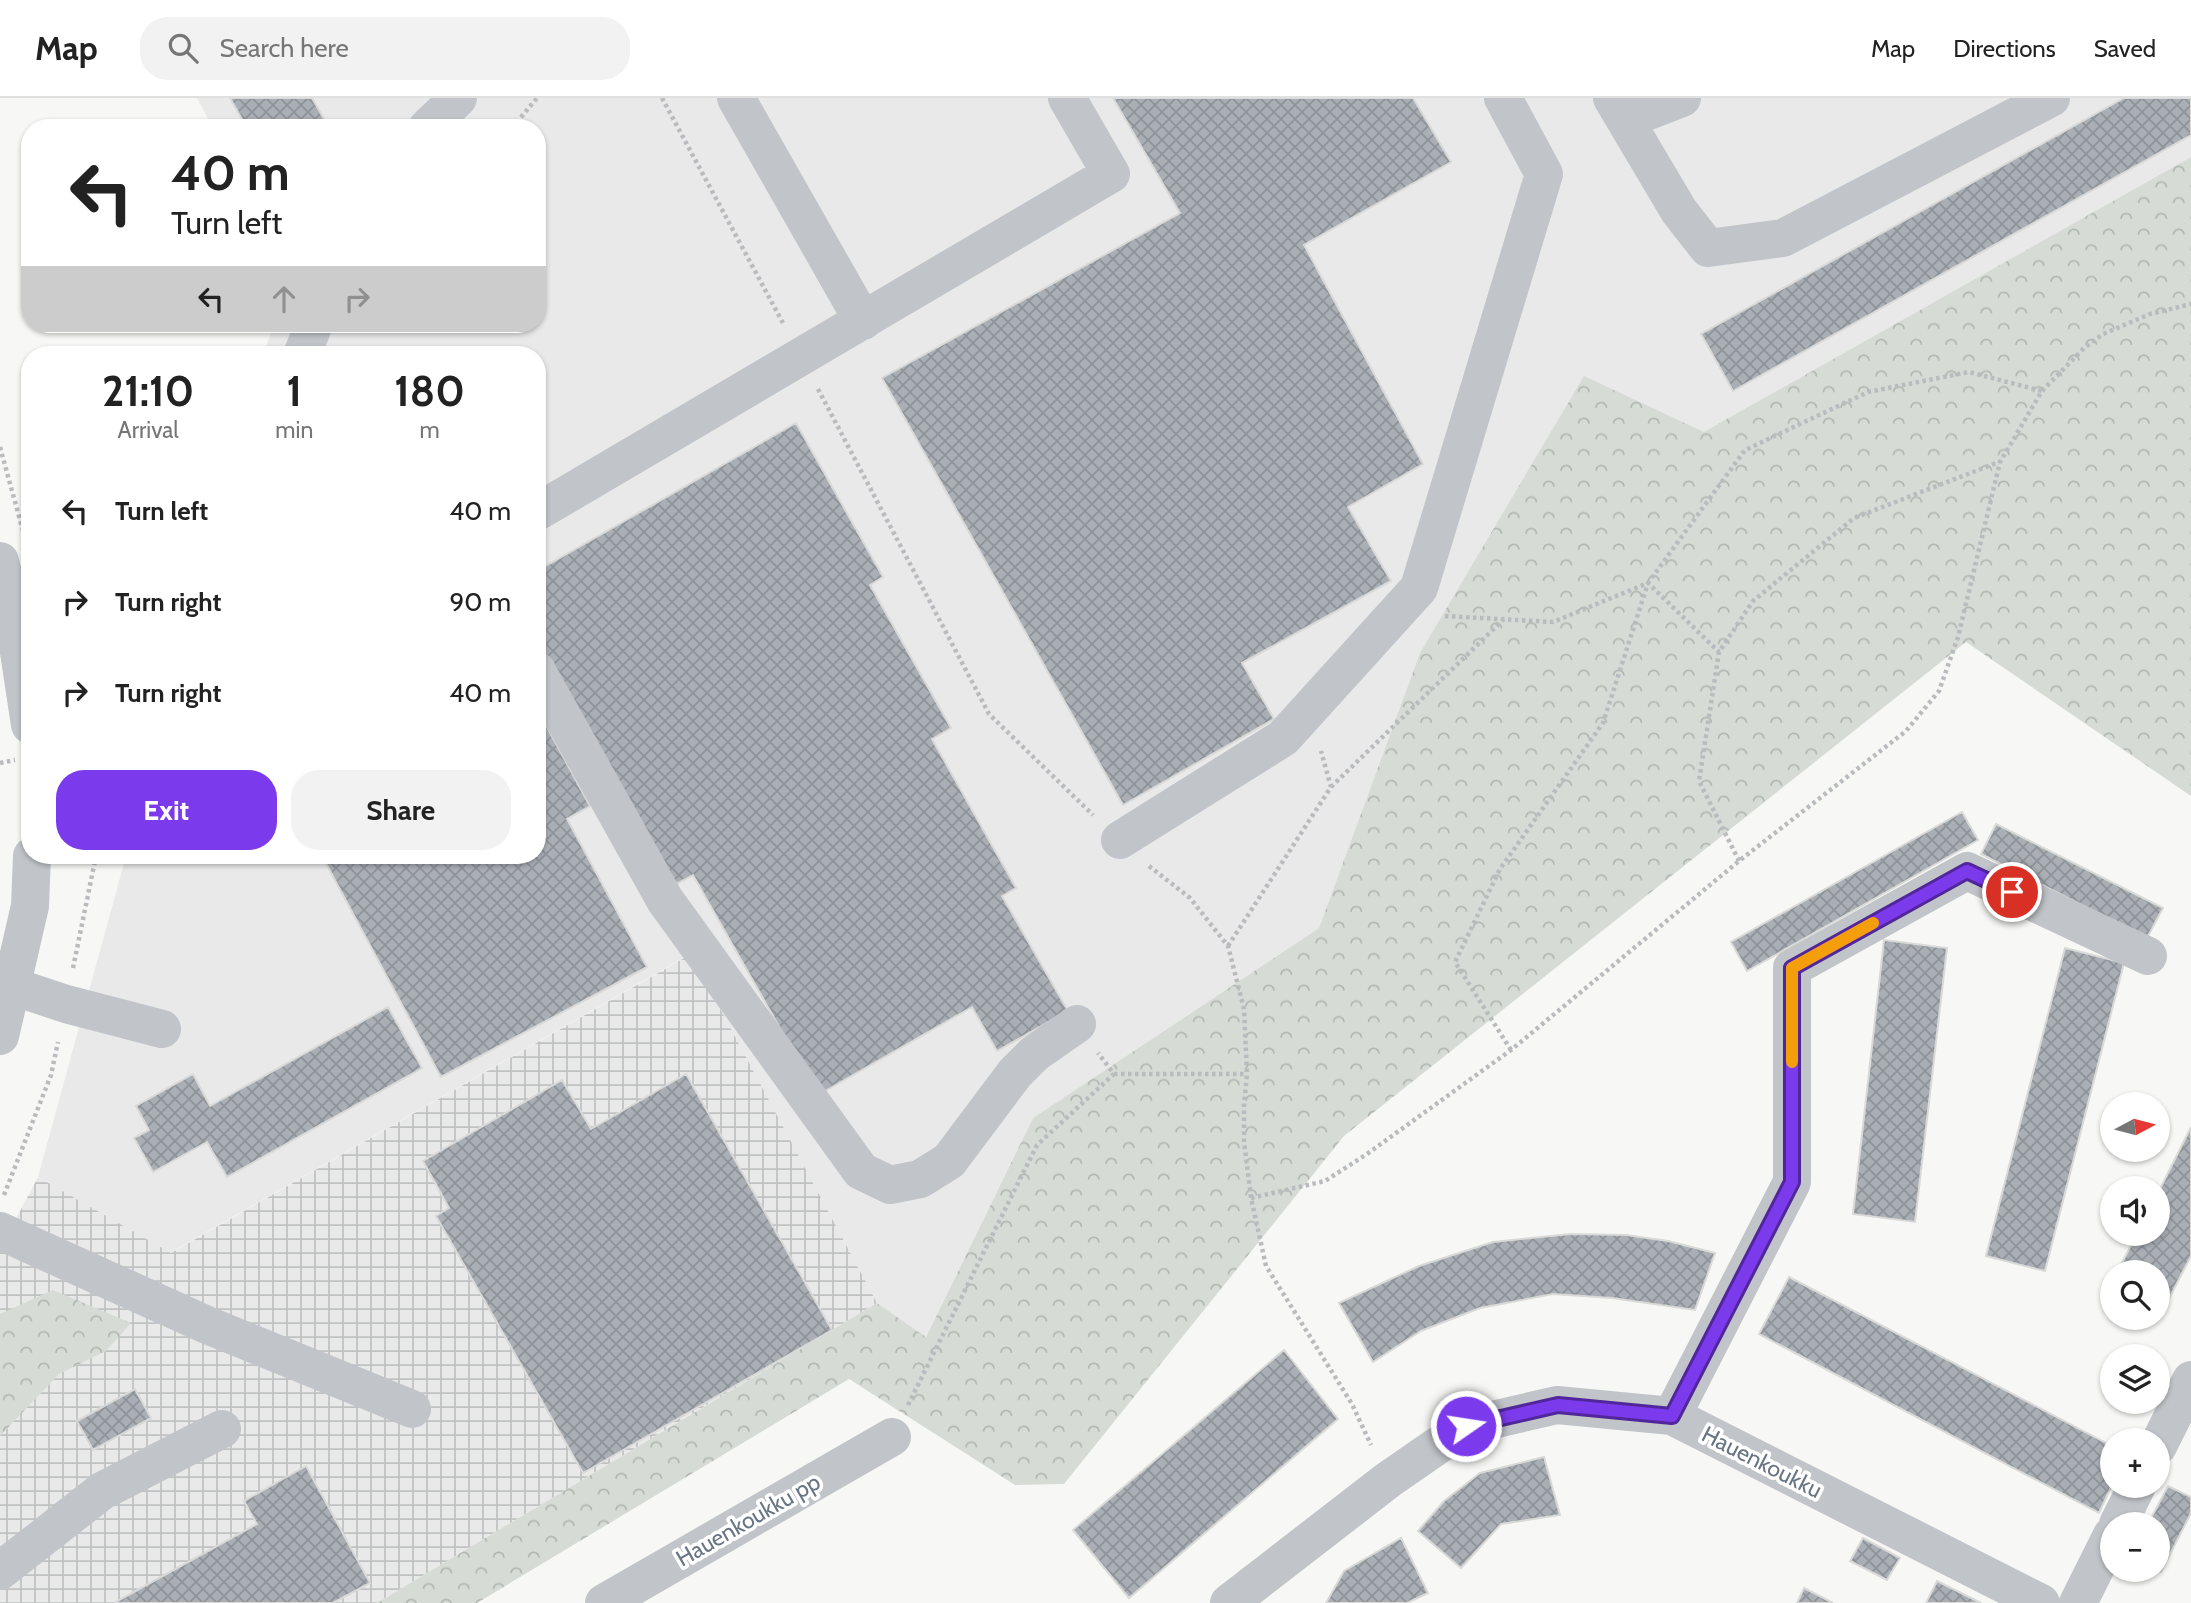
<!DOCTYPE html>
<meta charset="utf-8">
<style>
body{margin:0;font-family:Cabin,sans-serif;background:#f2f2f2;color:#222;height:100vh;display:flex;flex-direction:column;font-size:26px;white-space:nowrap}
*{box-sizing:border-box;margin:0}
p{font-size:23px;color:#767676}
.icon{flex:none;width:38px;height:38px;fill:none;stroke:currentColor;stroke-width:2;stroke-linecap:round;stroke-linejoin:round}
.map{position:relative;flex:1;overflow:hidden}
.side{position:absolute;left:21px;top:248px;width:525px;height:518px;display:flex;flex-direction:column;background:#fff;border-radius:28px;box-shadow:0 2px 5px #0004}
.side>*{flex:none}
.guide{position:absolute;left:21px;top:21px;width:525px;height:214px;border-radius:28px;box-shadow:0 2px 5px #0004;background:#fff;color:#222;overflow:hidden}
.needle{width:46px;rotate:83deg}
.buttons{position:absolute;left:2100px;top:994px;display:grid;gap:14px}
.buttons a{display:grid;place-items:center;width:70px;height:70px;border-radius:50%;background:#fff;box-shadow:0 2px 5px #0004;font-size:35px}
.pin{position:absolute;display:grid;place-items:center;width:60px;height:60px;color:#fff;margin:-30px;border:4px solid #fff;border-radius:50%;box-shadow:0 2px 7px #0007}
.me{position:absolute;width:77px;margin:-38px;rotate:77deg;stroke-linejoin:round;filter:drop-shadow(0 0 5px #0008)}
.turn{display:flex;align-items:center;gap:24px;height:147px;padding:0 35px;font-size:32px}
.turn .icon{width:91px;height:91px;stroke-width:2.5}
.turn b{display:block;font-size:49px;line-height:60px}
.lanes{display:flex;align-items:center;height:66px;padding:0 35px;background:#0003;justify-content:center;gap:35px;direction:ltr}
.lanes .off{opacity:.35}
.eta{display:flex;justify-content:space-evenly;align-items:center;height:119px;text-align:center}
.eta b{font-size:42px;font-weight:700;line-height:49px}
.button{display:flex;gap:14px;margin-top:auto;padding:14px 35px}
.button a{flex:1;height:80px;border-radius:28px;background:#7c3aed;color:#fff;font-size:28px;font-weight:700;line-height:80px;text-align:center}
.button a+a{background:#f2f2f2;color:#222}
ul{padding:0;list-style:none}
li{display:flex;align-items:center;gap:21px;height:91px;padding:0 35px}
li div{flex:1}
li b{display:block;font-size:26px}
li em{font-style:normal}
header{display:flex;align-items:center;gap:42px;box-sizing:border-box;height:98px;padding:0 35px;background:#fff;border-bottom:2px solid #e0e0e0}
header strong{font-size:33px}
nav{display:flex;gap:38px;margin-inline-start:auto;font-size:24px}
.search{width:490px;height:63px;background:#f2f2f2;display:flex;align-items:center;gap:18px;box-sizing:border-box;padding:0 24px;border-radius:28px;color:#767676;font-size:26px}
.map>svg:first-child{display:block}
</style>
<header>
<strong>Map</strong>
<div class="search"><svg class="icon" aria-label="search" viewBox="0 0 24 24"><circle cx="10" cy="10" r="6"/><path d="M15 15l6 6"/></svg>Search here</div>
<nav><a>Map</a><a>Directions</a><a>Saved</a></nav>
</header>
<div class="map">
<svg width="2191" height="1505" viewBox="0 0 2191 1505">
<defs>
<pattern id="industrial-grid" width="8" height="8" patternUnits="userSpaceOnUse" patternTransform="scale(1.75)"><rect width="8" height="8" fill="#e8e9e8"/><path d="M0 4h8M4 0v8" fill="none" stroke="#c0c1c2"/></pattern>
<pattern id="forest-crowns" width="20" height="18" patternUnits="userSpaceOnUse" patternTransform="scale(1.75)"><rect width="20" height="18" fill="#d6dcd5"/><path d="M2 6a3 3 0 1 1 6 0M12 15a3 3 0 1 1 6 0" fill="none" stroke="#b2b7b2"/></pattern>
<pattern id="building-cross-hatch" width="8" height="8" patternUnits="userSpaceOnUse" patternTransform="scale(1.75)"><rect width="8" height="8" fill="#aaafb6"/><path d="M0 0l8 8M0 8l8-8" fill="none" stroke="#8e939a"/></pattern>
</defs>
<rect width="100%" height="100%" fill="#f7f8f5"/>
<path fill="#e8e9e8" d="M197,0H2191V59L1703,335L1420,555L1319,830L1033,1020L926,1239L877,1205L690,856L170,1155L38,1079L126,758H537V257H264L273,226H537V30H213Z"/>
<path fill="url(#industrial-grid)" d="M691,856L877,1205L377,1505H0V1151L38,1079L171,1155Z"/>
<path fill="url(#forest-crowns)" d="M2191,59V698L1966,544L1344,1038L1064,1386L1015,1387L849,1281L477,1505H377L877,1205L926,1239L1033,1020L1319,830L1420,555L1584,278L1704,334Z
M53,1192L131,1225L106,1253L59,1276L0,1338V1216Z"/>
<path fill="url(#building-cross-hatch)" stroke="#d9d9d7" stroke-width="2" d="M230,0H312L328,28L247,30Z
M1113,0H1413L1451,64L1304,147L1423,366L1348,409L1391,483L1242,565L1274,621L1123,707L882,280L1180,115Z
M2124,0H2191V37L1733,293L1701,236Z
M796,325L883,479L870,487L951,630L932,641L1016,790L1002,798L1068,913L997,953L972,909L818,997L693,777L669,790L537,559V473Z
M537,611L590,708L567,721L647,869L441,979L322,758H537Z
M1962,714L1978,742L1747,873L1731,844Z
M1996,726L2163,810L2147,840L1981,756Z
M1884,842L1947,850L1915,1124L1853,1116Z
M2065,850L2124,865L2045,1173L1986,1158Z
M388,909L422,970L227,1079L207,1044L153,1074L134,1040L149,1032L136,1008L193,976L210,1008Z
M686,976L832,1232L583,1375L436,1118L449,1110L423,1063L562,982L591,1031Z
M2191,1029V1158L2159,1220L2158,1174H2117L2137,1136H2158V1095Z
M1571,1136L1626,1137L1668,1143L1715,1155L1695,1212L1612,1200L1553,1196L1480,1210L1421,1233L1373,1264L1339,1205L1419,1168L1493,1144Z
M1789,1179L2112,1348V1387L2099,1415L1759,1236Z
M1284,1252L1338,1321L1129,1500L1073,1432Z
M135,1291L151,1320L93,1352L77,1323Z
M1544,1359L1560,1417L1501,1426L1461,1470L1418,1433L1444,1403L1480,1375Z
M306,1368L370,1485L333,1505H114L257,1426L244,1403Z
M2168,1388L2191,1399V1415L2161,1474L2157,1472L2158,1426H2148Z
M1401,1440L1428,1495L1407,1505H1326L1344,1473Z
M1863,1440L1900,1460L1887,1482L1850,1463Z
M1937,1483L1981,1505H1926Z
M1804,1490L1833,1505H1797Z"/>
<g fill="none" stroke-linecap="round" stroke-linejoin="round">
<path stroke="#b9bbbe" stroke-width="4.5" stroke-dasharray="3.5 3.5" stroke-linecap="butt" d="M662,0L784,227
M512,30L537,0
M818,291L989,616L1093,717
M0,349L23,433
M1445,518L1553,524L1648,485L1745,352L1868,294L1969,274L2042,293
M0,665L15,662
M1331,689L1504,521
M1739,763L1699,683L1719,554L1753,503L1854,420L1999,364
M1149,768L1190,800L1228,848L1244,911L1247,976L1244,1007V1043L1251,1100L1266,1168L1352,1306L1371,1347
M1228,848L1331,689L1321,653
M73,870L96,758
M1511,952L1455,864L1500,771L1603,625L1648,485L1719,554
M1114,976H1246
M4,1097L51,977L58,944
M1251,1100L1325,1083L1367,1056L1511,952L1739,763L1906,633L1939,593L1958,539L2000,364L2042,293L2084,250L2103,236L2150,216L2191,206
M908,1307L1037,1047L1114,976L1098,955"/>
<path stroke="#c1c4c8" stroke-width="38" d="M736,0L863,223
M1612,0L1679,113L1708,150L1783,140L2051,0
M1625,22L1682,0
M427,30L458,0
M302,257L314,226
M537,414L1111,76L1067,0
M0,463L14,521L30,627
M537,573L665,802L861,1073L890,1087L920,1081L949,1063L1015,975L1034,956L1077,926
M1120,742L1283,640L1419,490L1544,76L1503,0
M12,888L66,906L162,931
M0,938L30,808L32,758
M0,1133L207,1227L412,1311
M1672,1318L1792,1084V870L1967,773L2148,858
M2158,1348L2191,1282
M2118,1426L2137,1388
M0,1473L102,1393L222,1331
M604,1505L892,1339
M1229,1505L1388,1382L1466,1328L1557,1307L1672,1318L2041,1505
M2078,1505L2112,1437"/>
</g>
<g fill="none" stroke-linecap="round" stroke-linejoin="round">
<g stroke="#51269a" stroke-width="18">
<path id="route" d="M1466,1328L1558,1307L1672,1318L1792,1084V870L1967,773L2012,794"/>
</g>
<use href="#route" stroke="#7c3aed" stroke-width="12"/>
<path stroke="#f59e0b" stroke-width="12" d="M1792,964V870L1873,825"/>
</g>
<g text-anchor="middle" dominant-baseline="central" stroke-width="7" stroke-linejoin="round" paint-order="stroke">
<g font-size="23" fill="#697484" stroke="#fff">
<text transform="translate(1762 1364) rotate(27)">Hauenkoukku</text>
<text transform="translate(748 1422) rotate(-30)">Hauenkoukku pp</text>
</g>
</g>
</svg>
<div class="buttons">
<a><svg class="needle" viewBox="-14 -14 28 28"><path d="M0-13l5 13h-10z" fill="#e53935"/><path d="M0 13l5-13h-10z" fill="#767676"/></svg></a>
<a><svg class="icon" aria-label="sound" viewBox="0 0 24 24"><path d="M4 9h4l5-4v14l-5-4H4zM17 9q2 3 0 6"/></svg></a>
<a><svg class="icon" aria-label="search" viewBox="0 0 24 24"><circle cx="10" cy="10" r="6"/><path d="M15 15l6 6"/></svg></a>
<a><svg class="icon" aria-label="layers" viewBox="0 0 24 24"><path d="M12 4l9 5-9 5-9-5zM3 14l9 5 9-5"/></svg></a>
<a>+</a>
<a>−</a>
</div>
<div class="pin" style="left:2012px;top:794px;background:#d93025"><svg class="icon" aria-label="arrive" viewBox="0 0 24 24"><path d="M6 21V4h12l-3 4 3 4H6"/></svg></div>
<svg class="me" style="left:1466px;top:1328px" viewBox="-20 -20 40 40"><circle r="17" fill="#7c3aed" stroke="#fff" stroke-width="3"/><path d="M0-11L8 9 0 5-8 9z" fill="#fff"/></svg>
<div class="guide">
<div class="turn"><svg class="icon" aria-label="left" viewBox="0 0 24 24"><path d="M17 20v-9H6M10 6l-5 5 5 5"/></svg><div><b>40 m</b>Turn left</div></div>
<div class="lanes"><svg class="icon" aria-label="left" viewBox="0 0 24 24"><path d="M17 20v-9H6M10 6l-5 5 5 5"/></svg><svg class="icon off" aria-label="ahead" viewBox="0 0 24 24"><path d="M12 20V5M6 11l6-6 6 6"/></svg><svg class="icon off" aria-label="right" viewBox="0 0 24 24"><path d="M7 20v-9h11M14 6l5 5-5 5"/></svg></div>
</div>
<section class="side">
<div class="eta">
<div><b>21:10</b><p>Arrival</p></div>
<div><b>1</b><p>min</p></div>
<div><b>180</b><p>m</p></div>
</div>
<ul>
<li><svg class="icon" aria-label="left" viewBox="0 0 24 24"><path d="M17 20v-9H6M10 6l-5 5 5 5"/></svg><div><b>Turn left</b></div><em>40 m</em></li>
<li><svg class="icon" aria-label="right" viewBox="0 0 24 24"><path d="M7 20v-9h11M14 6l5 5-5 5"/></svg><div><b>Turn right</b></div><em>90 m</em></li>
<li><svg class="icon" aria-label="right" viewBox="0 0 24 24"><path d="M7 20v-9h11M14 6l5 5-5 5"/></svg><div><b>Turn right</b></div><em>40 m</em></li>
</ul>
<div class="button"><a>Exit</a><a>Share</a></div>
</section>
</div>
